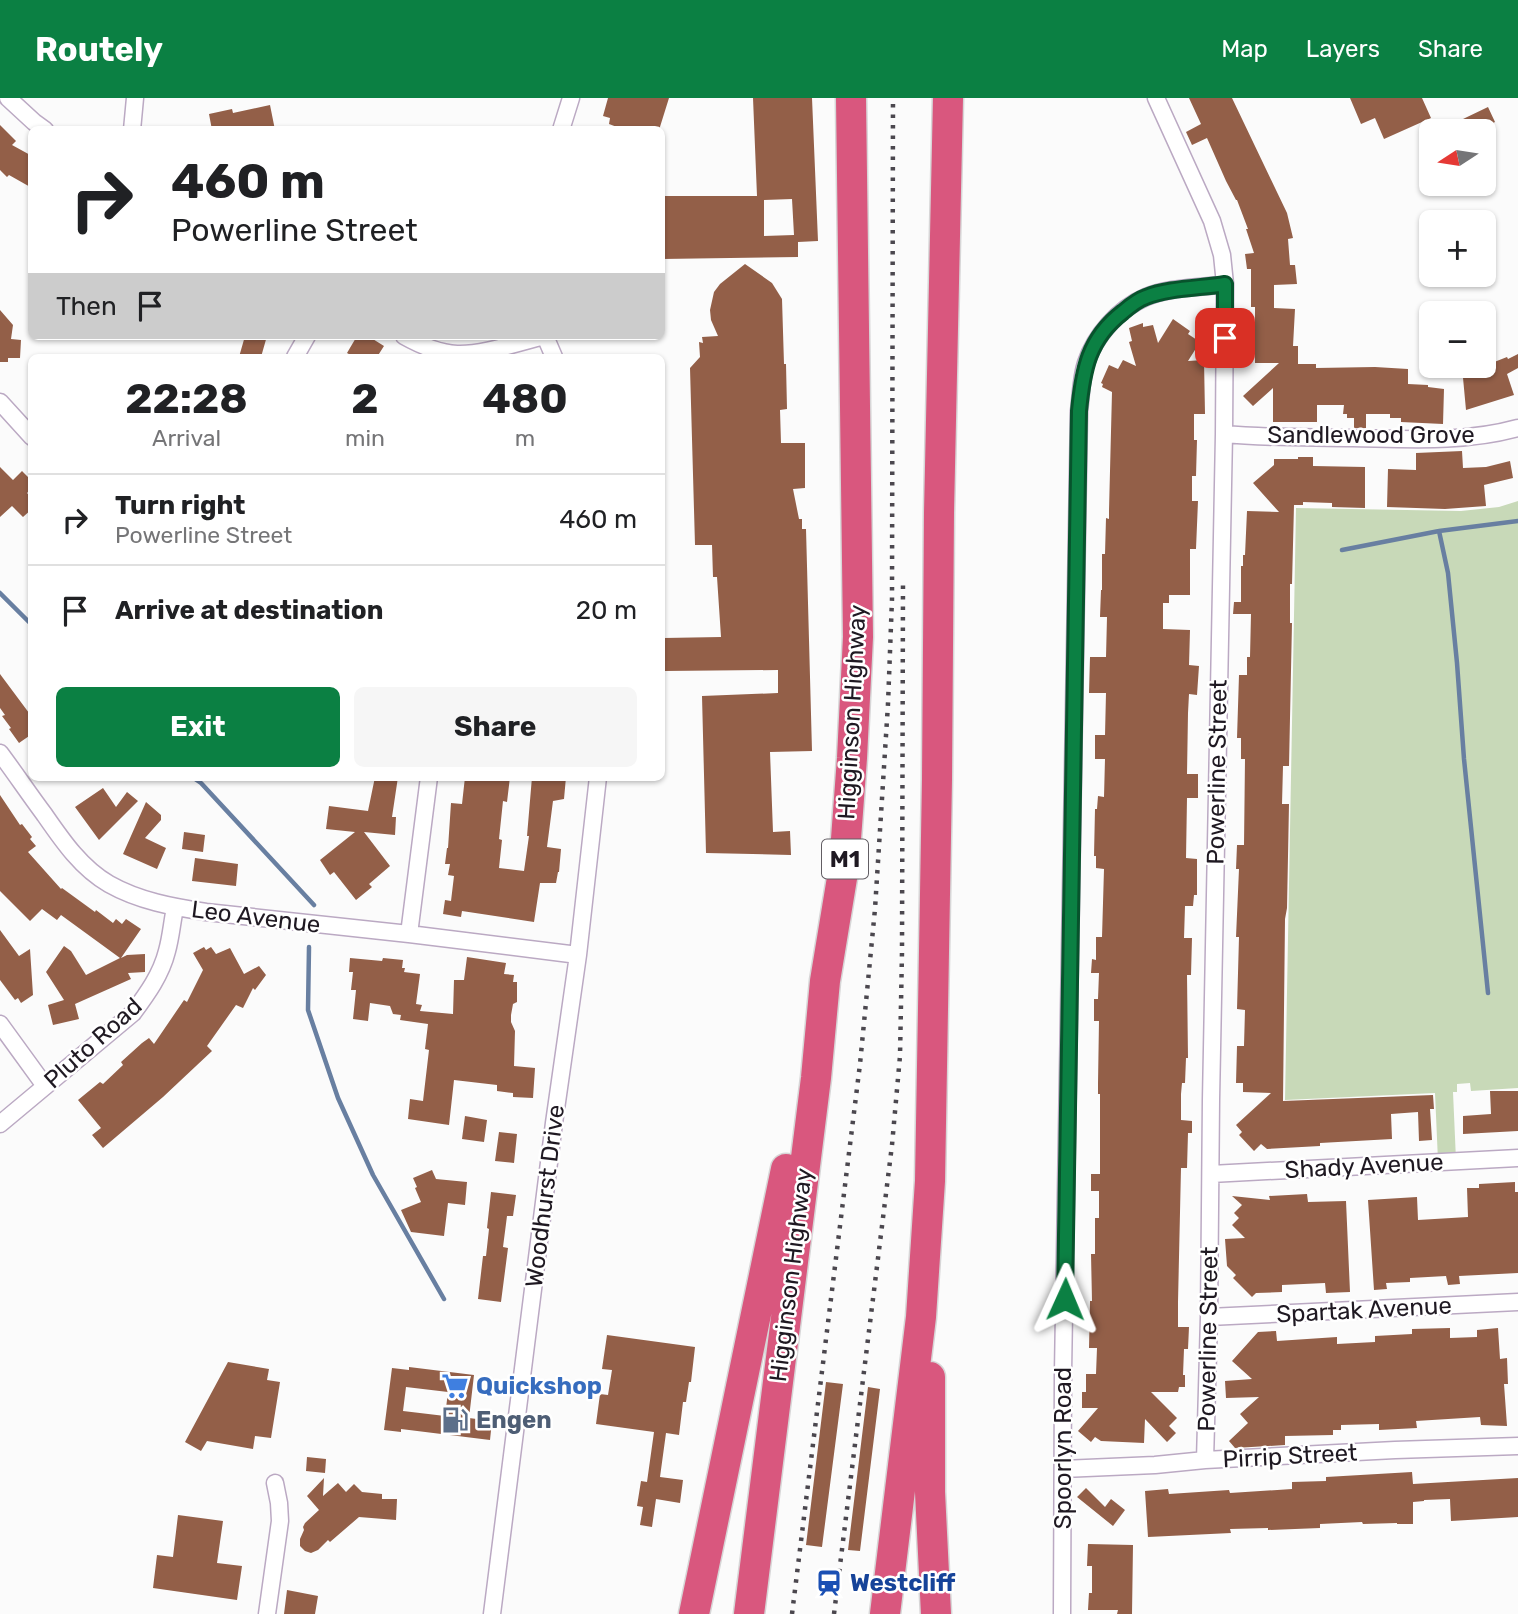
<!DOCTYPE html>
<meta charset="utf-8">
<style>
body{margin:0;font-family:Rubik,sans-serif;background:#f6f6f6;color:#202124;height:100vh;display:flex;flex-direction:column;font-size:26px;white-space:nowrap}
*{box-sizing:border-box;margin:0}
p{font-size:23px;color:#757577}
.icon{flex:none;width:38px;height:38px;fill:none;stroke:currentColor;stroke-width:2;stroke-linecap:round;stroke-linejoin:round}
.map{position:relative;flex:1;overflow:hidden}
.sheet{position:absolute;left:28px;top:256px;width:637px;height:427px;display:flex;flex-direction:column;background:#fff;border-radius:10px;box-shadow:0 2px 5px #0004}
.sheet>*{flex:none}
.top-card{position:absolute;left:28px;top:28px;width:637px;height:214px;border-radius:10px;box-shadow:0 2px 5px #0004;background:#fff;color:#202124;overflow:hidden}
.needle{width:46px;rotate:258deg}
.buttons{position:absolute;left:1419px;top:21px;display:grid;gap:14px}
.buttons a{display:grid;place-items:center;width:77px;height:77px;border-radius:10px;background:#fff;box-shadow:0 2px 5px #0004;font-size:35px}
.pin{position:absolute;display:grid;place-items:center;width:60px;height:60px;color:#fff;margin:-30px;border-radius:14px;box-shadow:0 4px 10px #0006}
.me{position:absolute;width:77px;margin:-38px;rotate:1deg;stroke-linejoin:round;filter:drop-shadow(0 0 5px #0008)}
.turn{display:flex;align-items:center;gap:24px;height:147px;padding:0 28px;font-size:32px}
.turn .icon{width:91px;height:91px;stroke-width:2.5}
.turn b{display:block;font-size:49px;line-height:60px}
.then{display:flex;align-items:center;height:66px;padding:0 28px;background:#0003;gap:14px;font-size:26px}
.eta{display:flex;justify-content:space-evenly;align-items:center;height:119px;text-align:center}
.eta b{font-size:42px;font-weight:700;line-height:49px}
.action{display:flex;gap:14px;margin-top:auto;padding:14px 28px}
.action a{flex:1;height:80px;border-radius:10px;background:#0b8043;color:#fff;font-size:28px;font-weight:700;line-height:80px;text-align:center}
.action a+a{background:#f6f6f6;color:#202124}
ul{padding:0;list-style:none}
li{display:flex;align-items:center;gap:21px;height:91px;padding:0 28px;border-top:2px solid #e0e0e0}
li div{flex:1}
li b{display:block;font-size:26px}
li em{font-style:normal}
header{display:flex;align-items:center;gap:42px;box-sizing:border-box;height:98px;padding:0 35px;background:#0b8043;color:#fff}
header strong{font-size:33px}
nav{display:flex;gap:38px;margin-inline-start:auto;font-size:24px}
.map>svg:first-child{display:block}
</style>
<header>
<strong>Routely</strong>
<nav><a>Map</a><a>Layers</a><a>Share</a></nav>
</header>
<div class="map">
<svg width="1518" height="1516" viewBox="0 0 1518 1516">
<rect width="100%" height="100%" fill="#fbfbfb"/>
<path fill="#c8d9b8" d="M1518,403V990L1471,993L1470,985L1457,986V994H1453L1456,1062L1438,1063L1435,995L1285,1002L1296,410L1461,413L1499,409Z"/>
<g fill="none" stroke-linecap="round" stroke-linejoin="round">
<path stroke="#687fa1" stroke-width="4.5" d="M1439,433L1448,475L1457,565L1464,661L1488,895
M1342,452L1439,433L1518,423
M0,495L32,527
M192,679L201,685L314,807
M309,849L308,912L338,1000L373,1077L444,1201"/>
</g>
<path fill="#935f48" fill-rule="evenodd" d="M608,0H669L659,32H625L609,26L610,20L603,18Z
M753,0H812L818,143L798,144V159L662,161V98H757ZM792,101L794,137L764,138V102Z
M1189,0H1232L1287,115L1293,140L1288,141L1290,167H1295L1297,186L1274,187V210L1295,211L1293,248H1298V266H1316V270L1375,269L1408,271V286L1428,287V289L1444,291L1443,326L1401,324V320H1390V316H1366V330H1354V320H1347V316H1343L1344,307H1317V324H1273V290L1253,308L1243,298L1279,265H1255V209H1251V171H1247L1245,156L1254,155L1246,131H1248L1237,102H1236L1226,83L1207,40L1192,47L1186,34L1201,26Z
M1350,0H1422L1431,20L1384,41L1375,20L1361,26Z
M270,7L275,32H212L209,16L232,11L233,15Z
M1488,9L1495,24L1486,29L1487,30L1480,33H1438Z
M0,27L16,43L12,47L32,58V90L9,77L7,79L0,72Z
M745,166L772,185L782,201L784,266H786L787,311L780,312L781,345H805V390L793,391L799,421H802V431H806L812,653L770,654L773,734L790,733L791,757L706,755L702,598L778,595V572L664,573V540L721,539L717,479H713L712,447H695L690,270L700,259L699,244L703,245L702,239L718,238L711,222L710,212L714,194L720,186Z
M0,212L13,227L11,241L21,242L20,260H8V264H0Z
M1173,221L1190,233L1188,236L1200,244L1188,263L1204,262L1205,316H1194V342H1197L1196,378H1192V403H1198L1196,451H1190V497H1169V505H1163V531L1190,532L1189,567L1199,568L1197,597L1189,596L1188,615L1187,676H1198V700H1187L1186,760L1197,761V797H1194L1193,808H1185L1184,840H1192L1191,877H1187L1188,960H1186L1185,985H1182L1181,996V1022L1192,1023V1035H1188L1187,1070H1181L1178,1204V1229H1189L1188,1251H1184L1183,1277H1185V1289H1179L1178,1294H1151L1177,1320L1169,1328L1176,1335L1167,1344L1145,1321L1144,1345L1101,1343L1095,1339L1091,1344L1078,1333L1098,1310H1082V1294H1086V1276H1096L1097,1250H1089L1090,1203H1092L1091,1156H1095V1120H1099V1093H1091V1076H1100V996H1098V985L1099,923H1094V901H1098L1099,875H1091L1092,861L1096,862V839H1102L1104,771L1096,770V758H1094L1095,711H1097L1098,698L1104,699L1105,661H1095V637H1105L1106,595H1089L1090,559H1106L1107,519H1100L1101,492H1102V456H1105L1106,420L1109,421V413L1112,294L1102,289L1103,286L1101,285L1109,267L1118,271L1123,262L1136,268L1129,244L1132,243L1129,230L1143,225V229L1153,227L1158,245Z
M245,238H267L261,259H239Z
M357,238H368L384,248L377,259H354L347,255Z
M1518,256V270L1507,276L1514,297L1466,312L1462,269L1484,268L1507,259L1508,261Z
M1462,353L1463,370L1486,369L1510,363L1513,380L1484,387L1486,408L1445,411L1387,409L1388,371L1416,372V355Z
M1298,359H1313V368L1365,369V410L1332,409V405L1303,404V407H1294L1292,486H1290V525H1292L1289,668H1283L1282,706H1289L1287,810L1285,821L1283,1003L1433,997L1434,1011H1430L1432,1042L1419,1043L1418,1014L1391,1016L1392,1041L1320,1045V1048L1267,1051L1261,1046L1254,1053L1239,1037L1242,1034L1236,1027L1271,995L1243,994V985H1236L1237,948H1244L1245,912L1237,911L1239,839H1236L1239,771H1236L1237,747H1244L1245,661H1241V640H1237L1239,577H1247V559H1250L1251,516H1233L1234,504H1241V468H1243V457H1245L1247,413L1279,414L1253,385L1274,367V361H1298Z
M0,369L13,382L22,373L32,383V390L27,395L32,400V411L23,419L12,408L0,419Z
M0,576L32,619V636L19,645L9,631L11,630L2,618L5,617L0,610Z
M375,679H398L392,719H396L395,737L364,734L390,768L369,786L372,789L356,802L334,774L330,777L320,762L355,734L326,731L329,708L368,713Z
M465,679H510L507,704L503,703L499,741L502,742L499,770L524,773L529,738H527L532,679H566L564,701L553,703L547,749L561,751L559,774H558L556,785H540L534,824L462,813L461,819L443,816L445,802L451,803L454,778L448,777L450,766H445L447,750H448L451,705L462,706Z
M103,690L116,709L127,694L138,703L99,742L75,709Z
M0,697L20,727L22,726L32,739L30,741L36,748L28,754L61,791L62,790L95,814L96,812L113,825L116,821L122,826L126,821L141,831L121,860L127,857L145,856V874L128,875L131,881L75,906L79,921L53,927L48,907L64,902L46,874L64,848L71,853L86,877L120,860L61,817L57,822L42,811L30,823L0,793Z
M146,704L161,717V722L145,740L166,750L157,771L123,756Z
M184,734L205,737L203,754L182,751Z
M195,760L238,766L236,788L192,783Z
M0,832L19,858L30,851L33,897L21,905L18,900L15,902L0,882Z
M204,849L206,852L211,849L216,856L230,850L244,876L259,868L266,877L255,892L253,890L243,910L236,907L207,948L212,953L163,999L103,1050L92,1037L101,1030L78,1002L100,984L103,986L123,967L121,964L142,945L149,940L154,946L184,902L187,904L203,872L193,855Z
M467,859L506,865L504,876L514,877L513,884H517V904L513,906L511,917V924L515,933L514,968L535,970L533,1000L513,999V995L497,993V987L454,982L449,1027L408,1021L410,1001L423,1003L429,952L425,951L428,926L400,922L401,917L393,916L390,908L370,905L368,923L353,921L356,892H351L353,874H349L350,860L382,863L383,860L403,862L402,870H405L404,874L420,876L416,906L422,907L420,913L453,916L454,882H464Z
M1490,993H1518V1033L1463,1036V1018L1491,1016Z
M465,1018L487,1022L484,1044L462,1041Z
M499,1034L517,1036L514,1065L495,1063Z
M432,1072L436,1081L467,1084L465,1107L448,1105L444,1138L411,1134L401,1112L421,1104L415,1090L417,1089L413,1080Z
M1515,1084V1094H1518V1175L1459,1178L1460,1186L1448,1187L1446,1178L1410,1180V1184L1386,1185L1387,1191L1374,1192L1368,1102L1417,1099L1418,1122L1468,1119L1467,1090H1479V1086Z
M491,1094L516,1097L513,1118H507L503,1149L508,1150L501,1204L478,1201L483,1158H486L489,1131L487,1130Z
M1307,1096L1308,1104L1346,1103L1350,1194L1326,1195L1325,1185L1282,1187V1194L1256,1195L1252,1199L1233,1180L1236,1177L1227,1168L1225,1141L1245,1140L1232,1127L1239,1120L1234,1115L1242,1107L1232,1098L1270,1102L1269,1098Z
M1450,1230V1240L1477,1239V1232L1498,1230L1500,1261L1507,1260L1508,1286H1504L1507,1328L1481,1327L1480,1319L1416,1323L1417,1330L1379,1332V1326L1341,1327V1332H1333V1337L1285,1338V1347L1235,1350L1229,1343L1248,1325L1240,1316L1259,1299L1226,1300L1225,1283L1252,1281L1232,1263L1258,1234L1276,1233L1277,1243L1337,1239V1246L1375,1244V1238L1412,1236V1231Z
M607,1237L695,1249L691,1284H689L686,1304H683L679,1337L666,1335L660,1379L683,1382L680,1405L656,1401L652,1429L640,1427L643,1409L637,1408L641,1383L647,1384L654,1334L596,1326L600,1296L608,1297L612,1272L602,1271Z
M228,1264L269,1271L267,1282L280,1284L271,1340L255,1338L253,1351L207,1343L201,1353L185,1344Z
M409,1269L474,1277L469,1320L492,1323L490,1342L401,1331V1334L384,1332L392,1270L409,1272ZM406,1289L448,1294L445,1318L403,1313Z
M826,1284L843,1286L822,1449L806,1447Z
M868,1289L880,1291L860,1453L848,1452Z
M307,1359L326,1361L325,1375L306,1373Z
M1412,1374L1413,1386L1518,1380V1419L1451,1423L1450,1401L1424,1402V1403L1413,1404V1426H1397V1425L1363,1426L1362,1424L1320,1426V1430L1268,1432V1430L1230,1431L1231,1435L1148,1439L1145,1393L1168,1391L1169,1396L1229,1392L1230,1395L1292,1391V1384L1326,1383V1379Z
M324,1380L323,1398L338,1385L346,1394L354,1386L362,1394L382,1396V1401H397L396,1422L359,1419L330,1444L328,1442L318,1452L311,1455L305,1453L300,1448V1441L304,1432L303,1429L305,1425L319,1412L307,1398Z
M1086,1390L1105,1409L1111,1401L1125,1412L1113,1428L1077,1399Z
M178,1417L223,1423L217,1465L242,1468L237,1502L153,1490L157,1457L173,1459Z
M1088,1446L1133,1447L1132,1516H1117L1118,1512H1088L1089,1495H1092V1468H1087Z
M287,1492L318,1498L315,1516H284Z"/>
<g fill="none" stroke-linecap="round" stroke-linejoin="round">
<g stroke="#bba9c3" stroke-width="19">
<path id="street" d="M8,0L34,24L45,32
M1156,0L1212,123L1222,157L1225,186L1224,336L1211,1002L1209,1219L1205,1362
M132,32L135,0
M561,32L571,0
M404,238C420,247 438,255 457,256C483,257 519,244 545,238
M545,238L554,259
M295,259L307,238
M0,304L32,339
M1224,336C1266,340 1310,339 1353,340C1408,341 1464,345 1518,330
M0,655C15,675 29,696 44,716C62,742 81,770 109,786C139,803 173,809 206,814L409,836L578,857
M409,836L429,679
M0,926L45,988
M0,1026L133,915C147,896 161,877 167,853C171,839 172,824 175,810
M1211,1076L1518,1060
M1209,1219L1518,1204
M1063,1371L1155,1367L1205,1362L1395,1352L1518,1348
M267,1516L280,1423L279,1405L275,1385
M492,1516L554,1025L578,857L598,679
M1062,1516L1063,1275L1079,313C1081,298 1081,280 1086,265C1095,238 1118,211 1146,199C1168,189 1201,190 1225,186"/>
</g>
<g stroke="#d7d6d7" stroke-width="33">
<path id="highway" d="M930,1279V1394L936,1516
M694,1516L786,1071
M749,1516L816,980L825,883L844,768L852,660L858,539L851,0
M885,1516L921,1219L930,1083L937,681L939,415L948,0"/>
</g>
<use href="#street" stroke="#fff" stroke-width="16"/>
<use href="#highway" stroke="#d9577e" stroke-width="30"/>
<path stroke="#4b474e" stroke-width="4.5" stroke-dasharray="3.5 7" stroke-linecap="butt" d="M792,1516L860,966L875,811L888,606L892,501L893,0
M834,1516L892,1047L900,958L902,854L903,483"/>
</g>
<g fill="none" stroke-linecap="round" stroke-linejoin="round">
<g stroke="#07532c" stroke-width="18">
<path id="route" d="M1065,1201L1079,313C1083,272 1088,241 1123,214C1130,208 1137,202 1146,199C1168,190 1201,190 1225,186V240"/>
</g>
<use href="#route" stroke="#0b8043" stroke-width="12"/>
</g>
<defs>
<g id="supermarket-bare" transform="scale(2.1)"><path d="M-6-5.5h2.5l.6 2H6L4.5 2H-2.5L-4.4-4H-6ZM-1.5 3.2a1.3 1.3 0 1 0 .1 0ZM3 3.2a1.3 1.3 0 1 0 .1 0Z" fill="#3f7fe0" stroke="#fff" stroke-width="2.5" paint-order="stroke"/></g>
<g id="fuel-bare" transform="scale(2.1)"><path d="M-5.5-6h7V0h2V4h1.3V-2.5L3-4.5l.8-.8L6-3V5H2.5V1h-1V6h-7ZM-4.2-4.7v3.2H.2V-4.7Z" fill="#5c6f8a" stroke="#fff" stroke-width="2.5" paint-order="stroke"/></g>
<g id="station-bare" transform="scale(2.1)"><path d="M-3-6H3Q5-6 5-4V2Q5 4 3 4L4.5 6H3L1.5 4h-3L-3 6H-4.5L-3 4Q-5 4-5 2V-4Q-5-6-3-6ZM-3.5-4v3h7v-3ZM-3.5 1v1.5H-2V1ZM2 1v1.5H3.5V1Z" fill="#1a4fb4" stroke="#fff" stroke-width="2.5" paint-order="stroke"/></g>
</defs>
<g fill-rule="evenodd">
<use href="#supermarket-bare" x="455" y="1288"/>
<use href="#fuel-bare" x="455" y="1322"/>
<use href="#station-bare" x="829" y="1485"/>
</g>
<g text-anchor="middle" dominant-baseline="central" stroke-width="5" stroke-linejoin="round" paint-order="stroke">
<rect fill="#fff" stroke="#625e64" stroke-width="2" x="822" y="741.5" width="46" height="39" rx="5"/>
<g font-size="23" font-weight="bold" fill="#1f1922">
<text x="845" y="761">M1</text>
</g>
<g font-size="24" fill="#1f1922" stroke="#fff">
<text x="1371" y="337">Sandlewood Grove</text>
<text transform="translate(852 614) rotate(-87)">Higginson Highway</text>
<text transform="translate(1217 674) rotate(-89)">Powerline Street</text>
<text transform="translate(256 819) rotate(7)">Leo Avenue</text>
<text transform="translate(93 945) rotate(-42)">Pluto Road</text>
<text transform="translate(1364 1068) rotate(-3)">Shady Avenue</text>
<text transform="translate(545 1098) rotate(-83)">Woodhurst Drive</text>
<text transform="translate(791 1177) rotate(-83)">Higginson Highway</text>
<text transform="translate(1364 1212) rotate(-3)">Spartak Avenue</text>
<text transform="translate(1208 1241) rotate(-89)">Powerline Street</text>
<text transform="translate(1063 1350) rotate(-90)">Spoorlyn Road</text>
<text transform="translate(1290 1358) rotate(-3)">Pirrip Street</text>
</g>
<g font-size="24" font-weight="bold" fill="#366cbe" stroke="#fff" text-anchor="start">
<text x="476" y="1288">Quickshop</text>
</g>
<g font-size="24" font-weight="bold" fill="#4e5e75" stroke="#fff" text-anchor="start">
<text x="476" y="1322">Engen</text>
</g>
<g font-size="24" font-weight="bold" fill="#164399" stroke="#fff" text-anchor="start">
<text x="850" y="1485">Westcliff</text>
</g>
</g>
</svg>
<div class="buttons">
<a><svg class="needle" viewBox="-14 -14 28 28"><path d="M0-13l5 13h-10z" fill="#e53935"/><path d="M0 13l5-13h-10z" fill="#757577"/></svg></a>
<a>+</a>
<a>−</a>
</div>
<div class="pin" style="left:1225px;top:240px;background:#d93025"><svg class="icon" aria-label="arrive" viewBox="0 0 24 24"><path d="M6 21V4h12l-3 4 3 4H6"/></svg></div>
<svg class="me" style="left:1065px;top:1201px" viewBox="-20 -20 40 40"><path d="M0-17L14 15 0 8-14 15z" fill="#0b8043" stroke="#fff" stroke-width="4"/></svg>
<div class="top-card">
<div class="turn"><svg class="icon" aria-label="right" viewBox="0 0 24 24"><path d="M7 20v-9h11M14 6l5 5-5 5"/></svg><div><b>460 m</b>Powerline Street</div></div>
<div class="then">Then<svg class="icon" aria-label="arrive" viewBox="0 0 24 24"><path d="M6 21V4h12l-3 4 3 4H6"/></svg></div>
</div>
<section class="sheet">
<div class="eta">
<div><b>22:28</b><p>Arrival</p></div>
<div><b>2</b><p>min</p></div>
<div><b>480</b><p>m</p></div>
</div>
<ul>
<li><svg class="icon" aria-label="right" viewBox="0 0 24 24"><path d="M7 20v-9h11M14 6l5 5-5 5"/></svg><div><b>Turn right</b><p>Powerline Street</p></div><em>460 m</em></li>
<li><svg class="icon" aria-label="arrive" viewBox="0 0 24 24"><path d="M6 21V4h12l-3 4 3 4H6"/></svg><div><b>Arrive at destination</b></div><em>20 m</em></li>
</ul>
<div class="action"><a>Exit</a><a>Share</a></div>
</section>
</div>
